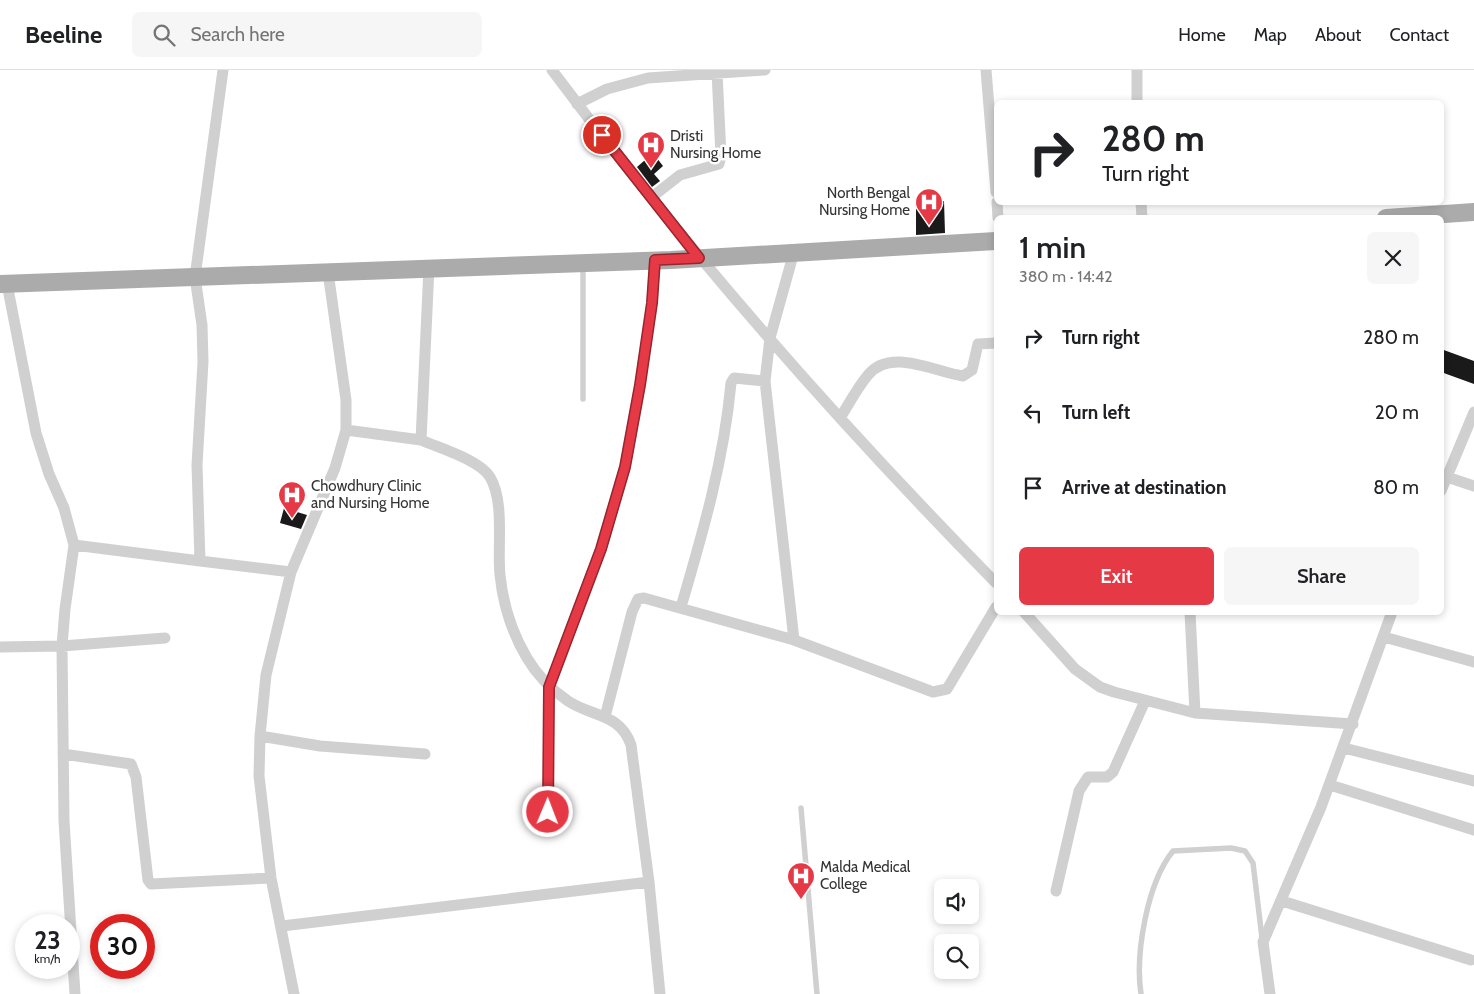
<!DOCTYPE html>
<meta charset="utf-8">
<style>
body{margin:0;font-family:Cabin,sans-serif;background:#f6f6f6;color:#202124;height:100vh;display:flex;flex-direction:column;font-size:19px;white-space:nowrap}
*{box-sizing:border-box;margin:0}
p{font-size:16px;color:#757577}
.icon{flex:none;width:28px;height:28px;fill:none;stroke:currentColor;stroke-width:2;stroke-linecap:round;stroke-linejoin:round}
.map{position:relative;flex:1;overflow:hidden}
.sheet{position:absolute;left:994px;top:145px;width:450px;height:400px;display:flex;flex-direction:column;background:#fff;border-radius:8px;box-shadow:0 2px 8px #0003}
.sheet>*{flex:none}
.banner{position:absolute;left:994px;top:30px;width:450px;height:105px;border-radius:8px;box-shadow:0 2px 8px #0003;background:#fff;color:#202124;overflow:hidden}
.controls{position:absolute;left:934px;top:809px;display:grid;gap:10px}
.controls a{display:grid;place-items:center;width:45px;height:45px;border-radius:8px;background:#fff;box-shadow:0 2px 8px #0003;font-size:25px}
.speed{position:absolute;left:15px;top:844px;display:flex;gap:10px;font-size:25px;font-weight:700;text-align:center}
.speed>*{display:grid;place-content:center;width:65px;height:65px;border-radius:50%;background:#fff;box-shadow:0 2px 8px #0003;line-height:1}
.speed small{font-size:12px;font-weight:400}
.speed .limit{border:8px solid #d22;background:#fff;color:#111}
.pin{position:absolute;display:grid;place-items:center;width:42px;height:42px;color:#fff;margin:-21px;border:2px solid #fff;border-radius:50%;box-shadow:0 1px 5px #0007}
.me{position:absolute;width:55px;margin:-28px;rotate:1deg;stroke-linejoin:round;filter:drop-shadow(0 0 4px #0008)}
.turn{display:flex;align-items:center;gap:18px;height:105px;padding:0 25px;font-size:22px}
.turn .icon{width:65px;height:65px;stroke-width:2.5}
.turn b{display:block;font-size:35px;line-height:42px}
.round{display:grid;place-items:center;flex:none;width:52px;height:52px;border-radius:8px;background:#f6f6f6}
.headline{display:flex;align-items:center;justify-content:space-between;height:85px;padding:0 25px}
h1{font-size:30px;font-weight:600;line-height:38px}
.cta{display:flex;gap:10px;margin-top:auto;padding:10px 25px}
.cta a{flex:1;height:58px;border-radius:8px;background:#e63946;color:#fff;font-size:20px;font-weight:600;line-height:58px;text-align:center}
.cta a+a{background:#f6f6f6;color:#202124}
ul{padding:0;list-style:none}
li{display:flex;align-items:center;gap:15px;height:75px;padding:0 25px}
li div{flex:1}
li b{display:block;font-size:19px}
li em{font-style:normal}
header{display:flex;align-items:center;gap:30px;box-sizing:border-box;height:70px;padding:0 25px;background:#fff;border-bottom:1px solid #e0e0e0}
header strong{font-size:24px}
nav{display:flex;gap:28px;margin-inline-start:auto;font-size:18px}
.search{width:350px;height:45px;background:#f6f6f6;display:flex;align-items:center;gap:12px;box-sizing:border-box;padding:0 18px;border-radius:8px;color:#757577;font-size:19px}
.map>svg:first-child{display:block}
</style>
<header>
<strong>Beeline</strong>
<div class="search"><svg class="icon" aria-label="search" viewBox="0 0 24 24"><circle cx="10" cy="10" r="6"/><path d="M15 15l6 6"/></svg>Search here</div>
<nav><a>Home</a><a>Map</a><a>About</a><a>Contact</a></nav>
</header>
<div class="map">
<svg width="1474" height="924" viewBox="0 0 1474 924">
<rect width="100%" height="100%" fill="#fff"/>
<path fill="#1a1a1a" d="M653,83L663,96L654,104L660,111L652,117L637,97Z
M916,131H944L945,163L916,165Z
M1441,279L1474,291V314L1441,302Z
M284,438L307,445L301,459L280,453Z"/>
<g fill="none" stroke-linecap="round" stroke-linejoin="round">
<path stroke="#d0d0d0" stroke-width="5.5" d="M583,329V195
M801,738L817,924
M1141,924C1135,884 1147,813 1173,781L1231,778L1245,781L1253,793L1262,868"/>
<path stroke="#d0d0d0" stroke-width="11" d="M552,0C687,181 838,352 996,513
M986,0L996,122
M1137,32V0
M577,34L607,19L648,8L765,0
M652,127L680,105L719,94L721,86L717,2
M997,132L998,148
M1141,132L1142,148
M429,197L421,370C439,378 480,390 490,407C505,432 497,477 500,505C503,534 512,563 527,588C537,605 552,620 568,631C592,647 620,643 631,675L649,812L660,924
M7,214L36,363L49,404L64,438L74,475L65,539L62,576L64,751L75,924
M840,348C849,334 857,318 868,305C890,277 935,302 963,306L972,300L978,274L996,273
M346,360L421,370
M1447,407L1474,416
M1441,421L1474,342
M74,475L200,491L197,395L203,292L202,255L195,207L223,0
M200,491L291,502
M681,537C703,462 724,390 731,313L734,308L765,311
M1024,542L1075,599L1100,617L1114,622L1195,643L1353,654
M1190,542L1195,643
M1384,567L1474,592
M794,570L765,311L770,268L794,182
M0,577L62,576L165,568
M605,647L632,542L638,529L644,528L794,570L933,622L947,619L996,537
M260,666L320,676L425,684
M1344,678L1474,711
M63,684L131,694L136,707L148,810L151,814L271,808
M1330,715L1474,760
M548,760L549,617L601,479L625,397L640,315L652,233L655,190
M1056,821L1079,721L1088,707H1107L1113,702L1145,631
M1282,831L1471,890
M282,856L649,812
M294,924L271,808L259,706L260,666L266,605L291,502L335,398L346,360V330L328,202
M1270,924L1263,872L1321,737L1392,542"/>
<path stroke="#ababab" stroke-width="18" d="M1386,148L1474,142
M0,214L671,190L996,171"/>
</g>
<g fill="none" stroke-linecap="round" stroke-linejoin="round">
<g stroke="#96252e" stroke-width="12">
<path id="route" d="M548,742L549,617L601,479L625,397L640,315L652,233L655,190L699,188L602,65"/>
</g>
<use href="#route" stroke="#e63946" stroke-width="9"/>
</g>
<defs>
<g id="hospital-pin" transform="scale(1.4375)"><path d="M0 17L-7.5 6A9.5 9.5 0 1 1 7.5 6Z" fill="#e63946" stroke="#fff"/><path d="M-5-5h3v3.5h4V-5h3V5h-3V1.5h-4V5h-3Z" fill="#fff"/></g>
</defs>
<g fill-rule="evenodd">
<use href="#hospital-pin" x="651" y="75"/>
<use href="#hospital-pin" x="929" y="132"/>
<use href="#hospital-pin" x="292" y="425"/>
<use href="#hospital-pin" x="801" y="806"/>
</g>
<g text-anchor="middle" dominant-baseline="central" stroke-width="5" stroke-linejoin="round" paint-order="stroke">
<g font-size="15" fill="#333" stroke="#fff" text-anchor="start">
<text x="670" y="66">Dristi<tspan x="670" dy="17">Nursing Home</tspan></text>
<text x="910" y="123" text-anchor="end">North Bengal<tspan x="910" dy="17">Nursing Home</tspan></text>
<text x="311" y="416">Chowdhury Clinic<tspan x="311" dy="17">and Nursing Home</tspan></text>
<text x="820" y="797">Malda Medical<tspan x="820" dy="17">College</tspan></text>
</g>
</g>
</svg>
<div class="controls">
<a><svg class="icon" aria-label="sound" viewBox="0 0 24 24"><path d="M4 9h4l5-4v14l-5-4H4zM17 9q2 3 0 6"/></svg></a>
<a><svg class="icon" aria-label="search" viewBox="0 0 24 24"><circle cx="10" cy="10" r="6"/><path d="M15 15l6 6"/></svg></a>
</div>
<div class="speed"><div>23<small>km/h</small></div><div class="limit">30</div></div>
<div class="pin" style="left:602px;top:65px;background:#d93025"><svg class="icon" aria-label="arrive" viewBox="0 0 24 24"><path d="M6 21V4h12l-3 4 3 4H6"/></svg></div>
<svg class="me" style="left:548px;top:742px" viewBox="-20 -20 40 40"><circle r="17" fill="#e63946" stroke="#fff" stroke-width="3"/><path d="M0-11L8 9 0 5-8 9z" fill="#fff"/></svg>
<div class="banner">
<div class="turn"><svg class="icon" aria-label="right" viewBox="0 0 24 24"><path d="M7 20v-9h11M14 6l5 5-5 5"/></svg><div><b>280 m</b>Turn right</div></div>
</div>
<section class="sheet">
<div class="headline"><div><h1>1 min</h1><p>380 m · 14:42</p></div><a class="round"><svg class="icon" aria-label="close" viewBox="0 0 24 24"><path d="M6 6l12 12M18 6L6 18"/></svg></a></div>
<ul>
<li><svg class="icon" aria-label="right" viewBox="0 0 24 24"><path d="M7 20v-9h11M14 6l5 5-5 5"/></svg><div><b>Turn right</b></div><em>280 m</em></li>
<li><svg class="icon" aria-label="left" viewBox="0 0 24 24"><path d="M17 20v-9H6M10 6l-5 5 5 5"/></svg><div><b>Turn left</b></div><em>20 m</em></li>
<li><svg class="icon" aria-label="arrive" viewBox="0 0 24 24"><path d="M6 21V4h12l-3 4 3 4H6"/></svg><div><b>Arrive at destination</b></div><em>80 m</em></li>
</ul>
<div class="cta"><a>Exit</a><a>Share</a></div>
</section>
</div>
